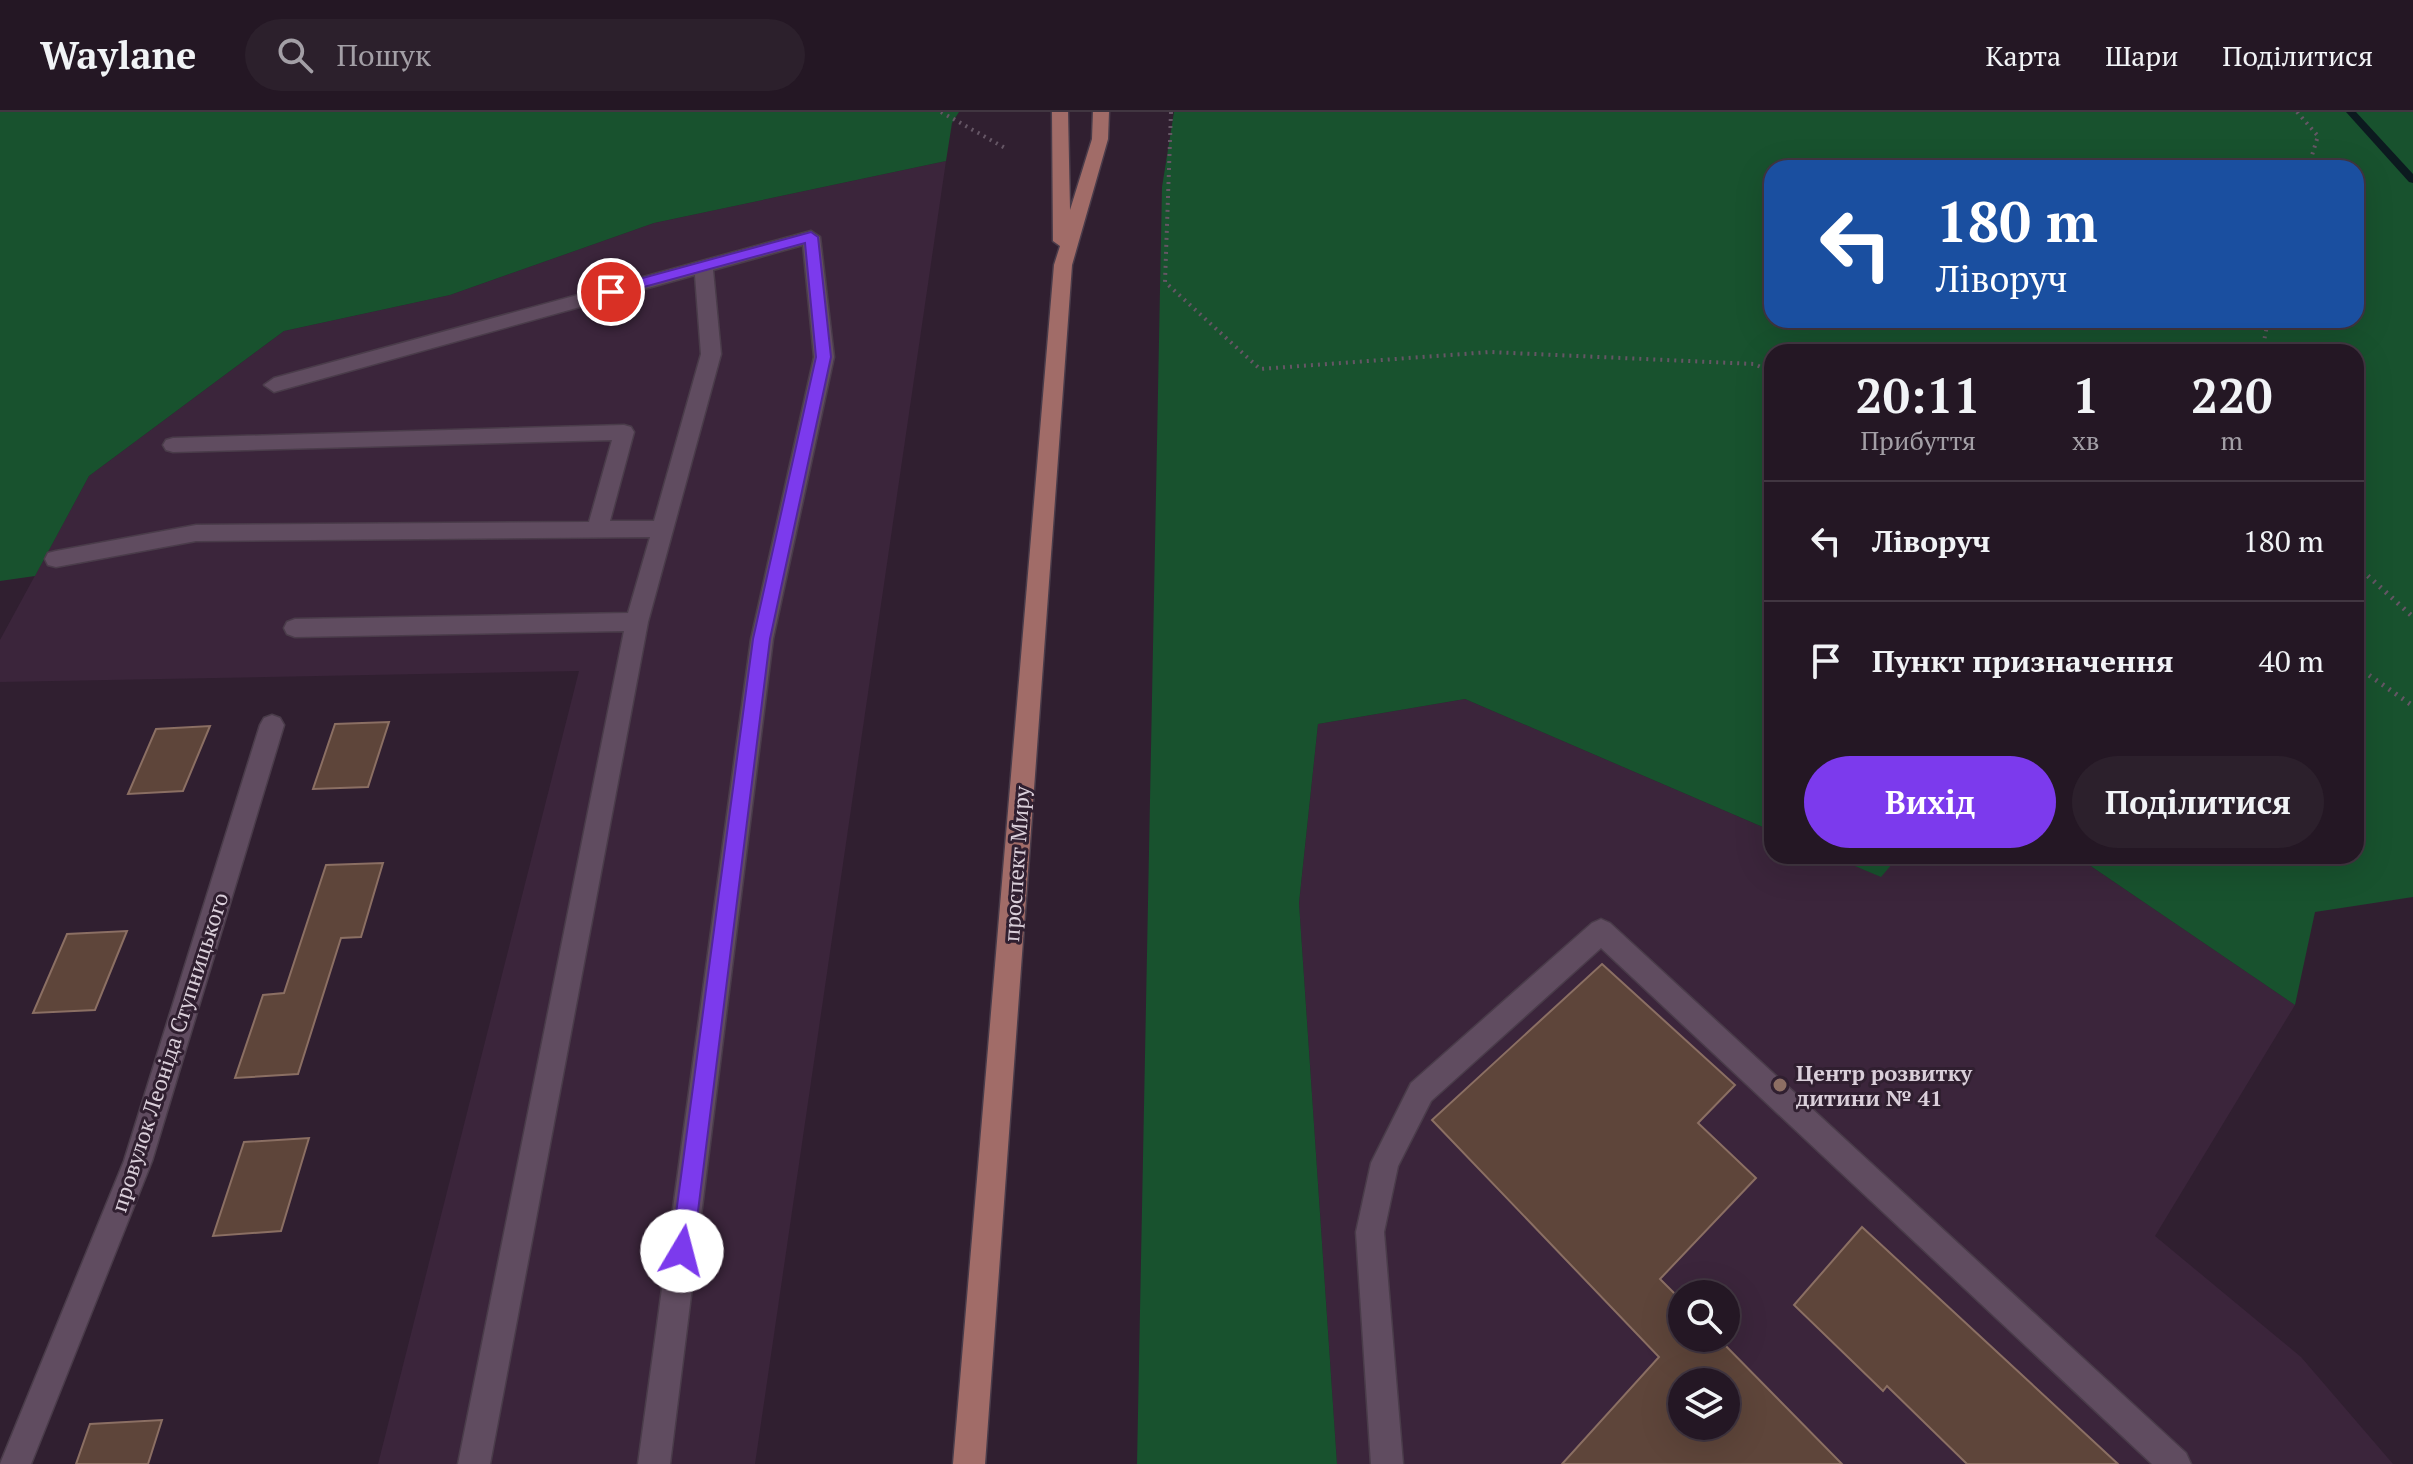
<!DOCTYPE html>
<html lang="uk">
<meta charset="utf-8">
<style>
body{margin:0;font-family:"PT Serif",serif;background:#2c202c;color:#f1f3f6;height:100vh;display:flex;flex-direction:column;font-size:30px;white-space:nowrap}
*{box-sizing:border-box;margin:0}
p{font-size:26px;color:#a39fa6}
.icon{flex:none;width:44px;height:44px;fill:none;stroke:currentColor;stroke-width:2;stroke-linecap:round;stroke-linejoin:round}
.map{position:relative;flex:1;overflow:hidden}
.side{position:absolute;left:1764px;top:232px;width:600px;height:520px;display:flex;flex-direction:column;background:#241724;border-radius:24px;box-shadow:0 8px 32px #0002,0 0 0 2px #413641}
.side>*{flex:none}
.guide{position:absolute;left:1764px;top:48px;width:600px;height:168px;border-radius:24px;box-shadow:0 8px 32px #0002,0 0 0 2px #413641;background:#1a4fa0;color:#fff;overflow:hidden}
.fabs{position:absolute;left:1668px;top:1168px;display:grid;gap:16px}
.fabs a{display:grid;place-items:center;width:72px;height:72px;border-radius:50%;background:#241724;box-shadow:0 8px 32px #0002,0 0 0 2px #413641;font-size:40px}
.pin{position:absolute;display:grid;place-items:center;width:68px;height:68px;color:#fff;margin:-34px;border:4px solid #fff;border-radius:50%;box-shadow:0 2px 8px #0007}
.me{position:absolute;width:88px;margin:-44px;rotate:8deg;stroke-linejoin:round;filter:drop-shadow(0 0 6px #0008)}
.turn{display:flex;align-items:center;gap:28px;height:168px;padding:0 40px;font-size:36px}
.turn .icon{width:104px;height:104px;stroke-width:2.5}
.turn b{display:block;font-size:56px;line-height:68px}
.eta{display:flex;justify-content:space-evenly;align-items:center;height:136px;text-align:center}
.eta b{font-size:48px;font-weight:800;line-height:56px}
.button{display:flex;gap:16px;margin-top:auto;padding:16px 40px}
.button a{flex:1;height:92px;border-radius:48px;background:#7c3aed;color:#fff;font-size:32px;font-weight:800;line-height:92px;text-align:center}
.button a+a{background:#2c202c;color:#f1f3f6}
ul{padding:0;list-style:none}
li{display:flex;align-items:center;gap:24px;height:120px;padding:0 40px;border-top:2px solid #413641}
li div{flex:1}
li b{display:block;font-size:30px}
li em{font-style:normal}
header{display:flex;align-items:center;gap:48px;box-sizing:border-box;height:112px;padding:0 40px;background:#241724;border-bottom:2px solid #413641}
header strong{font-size:38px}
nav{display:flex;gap:44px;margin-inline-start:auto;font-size:28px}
.search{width:560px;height:72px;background:#2c202c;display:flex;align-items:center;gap:20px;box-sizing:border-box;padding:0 28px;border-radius:44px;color:#a39fa6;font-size:30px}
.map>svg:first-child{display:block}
</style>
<header>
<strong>Waylane</strong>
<div class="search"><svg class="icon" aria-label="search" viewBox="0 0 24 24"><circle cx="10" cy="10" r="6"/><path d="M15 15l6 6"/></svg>Пошук</div>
<nav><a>Карта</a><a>Шари</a><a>Поділитися</a></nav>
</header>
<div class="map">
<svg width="2413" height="1352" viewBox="0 0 2413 1352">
<rect width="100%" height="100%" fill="#301f30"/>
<path fill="#3b253b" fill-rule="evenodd" d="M946,49L755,1352H378L579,559L0,570V528L89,364L284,219L450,183L654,111Z
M1465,587L1772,719V744H1831L1880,764L1899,744H2076L2295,893L2155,1124L2301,1245L2393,1352H1337L1299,791L1318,612ZM1682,1182H1726V1226H1682ZM1682,1270H1726V1314H1682Z"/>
<path fill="#18522e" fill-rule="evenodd" d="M0,0H959L952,11L946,49L654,111L450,183L284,219L89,364L35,464L0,469Z
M1174,0H2413V785L2315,800L2295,893L2076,744H2356V240H1772V719L1465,587L1318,612L1299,791L1337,1352H1137L1162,75ZM2356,56V208H1772V56Z
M1831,744H1899L1881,765Z"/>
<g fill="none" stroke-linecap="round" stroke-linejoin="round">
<path fill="#0c1a1f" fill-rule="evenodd" d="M2346,0H2356L2413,62V71L2409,70Z"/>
</g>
<path fill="#5e453a" stroke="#8b6f63" stroke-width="2" fill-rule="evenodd" d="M389,610L368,675L313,677L335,612Z
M210,614L183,679L128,682L156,617Z
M383,751L361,825L341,826L298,962L235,966L263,883L284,881L326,753Z
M127,819L95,898L33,901L67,822Z
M1602,852L1735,973L1698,1011L1756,1066L1660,1167L1682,1189V1226H1718L1842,1352H1562L1659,1245L1432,1008ZM1682,1270H1726V1314H1682Z
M309,1026L281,1119L213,1124L244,1030Z
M1862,1115L2118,1352H1967L1887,1274L1883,1279L1794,1193Z
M162,1308L148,1352H76L90,1312Z"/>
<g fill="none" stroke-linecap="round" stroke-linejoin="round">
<g stroke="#4a3c4a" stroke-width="3">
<path id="lane" d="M811,119L820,125L834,245L773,527L670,1352H638L751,527L814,245L803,133L713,158L721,242L648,510L490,1352H458L624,519L295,525L287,522L284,516L287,510L295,507L628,501L650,425L196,429L56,455L48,453L45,447L48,441L56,439L196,413L589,410L612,328L173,340L166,338L163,333L166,328L173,326L624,313L631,315L634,320L610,409H654L701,242L695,163L274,280L264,273L274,266Z
M1601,807L1610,811L2186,1341L2191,1352H2152L1601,836L1431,989L1398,1054L1384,1120L1403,1352H1371L1356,1120L1371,1051L1411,971L1592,811Z"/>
</g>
<g stroke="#4a3c4a" stroke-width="3">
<path id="street" d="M272,603L280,606L284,613L152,1049L31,1352H0L124,1049L260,613L264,606Z"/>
</g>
<g stroke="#4a3c4a" stroke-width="3">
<path id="primary" d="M1052,0H1068L1070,98L1092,27L1093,0H1109L1108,27L1072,153L985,1352H953L1054,153L1060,134L1053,129Z"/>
</g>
<path stroke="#655665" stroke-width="4" stroke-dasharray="2 5" stroke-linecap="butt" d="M941,0L1005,36
M1171,0L1165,170L1260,257L1490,240L1754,252L1772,260
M2297,0L2318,24L2308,56
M2262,240L2268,208"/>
<path stroke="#655665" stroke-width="5" stroke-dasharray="2 6" stroke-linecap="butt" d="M2356,453L2413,505
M2356,554L2413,594"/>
<use href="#lane" fill="#604c60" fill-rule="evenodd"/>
<use href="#street" fill="#604c60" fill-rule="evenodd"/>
<use href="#primary" fill="#a16c68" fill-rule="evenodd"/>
</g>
<path fill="#7c3aed" stroke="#51269a" stroke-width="2" d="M811,120L818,125L831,245L770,527L693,1139L690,1147L682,1150L674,1147L671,1139L753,527L816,245L805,131L611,184L604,180L606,176Z"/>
<circle fill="#8d6e63" stroke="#301f30" stroke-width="3" cx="1780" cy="973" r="8"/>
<g text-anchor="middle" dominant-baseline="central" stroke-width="6" stroke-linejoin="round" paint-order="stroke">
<g font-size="22" fill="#dacfda" stroke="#301f30">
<text transform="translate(1016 752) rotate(-86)">проспект Миру</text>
<text transform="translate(169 940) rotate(-72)">провулок Леоніда Ступницького</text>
</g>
<g font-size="22" font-weight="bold" fill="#dacfda" stroke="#301f30" text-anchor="start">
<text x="1796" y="960">Центр розвитку<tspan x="1796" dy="25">дитини № 41</tspan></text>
</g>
</g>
</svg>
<div class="fabs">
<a><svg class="icon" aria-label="search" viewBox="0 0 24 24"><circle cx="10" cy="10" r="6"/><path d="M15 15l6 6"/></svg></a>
<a><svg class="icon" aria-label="layers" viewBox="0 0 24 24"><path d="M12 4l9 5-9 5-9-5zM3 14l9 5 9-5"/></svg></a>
</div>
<div class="pin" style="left:611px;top:180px;background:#d93025"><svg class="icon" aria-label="arrive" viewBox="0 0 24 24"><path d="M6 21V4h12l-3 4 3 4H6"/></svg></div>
<svg class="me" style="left:682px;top:1139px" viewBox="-20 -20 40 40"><circle r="19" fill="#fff"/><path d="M0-13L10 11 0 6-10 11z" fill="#7c3aed"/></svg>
<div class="guide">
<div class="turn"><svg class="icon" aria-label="left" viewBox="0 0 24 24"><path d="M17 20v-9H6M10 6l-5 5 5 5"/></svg><div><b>180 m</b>Ліворуч</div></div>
</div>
<section class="side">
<div class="eta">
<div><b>20:11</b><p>Прибуття</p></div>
<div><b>1</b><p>хв</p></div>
<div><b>220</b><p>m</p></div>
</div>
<ul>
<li><svg class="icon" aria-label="left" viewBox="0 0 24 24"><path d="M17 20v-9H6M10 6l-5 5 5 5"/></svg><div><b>Ліворуч</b></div><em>180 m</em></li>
<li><svg class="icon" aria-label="arrive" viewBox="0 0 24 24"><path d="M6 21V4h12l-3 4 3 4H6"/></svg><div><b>Пункт призначення</b></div><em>40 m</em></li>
</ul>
<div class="button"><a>Вихід</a><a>Поділитися</a></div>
</section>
</div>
